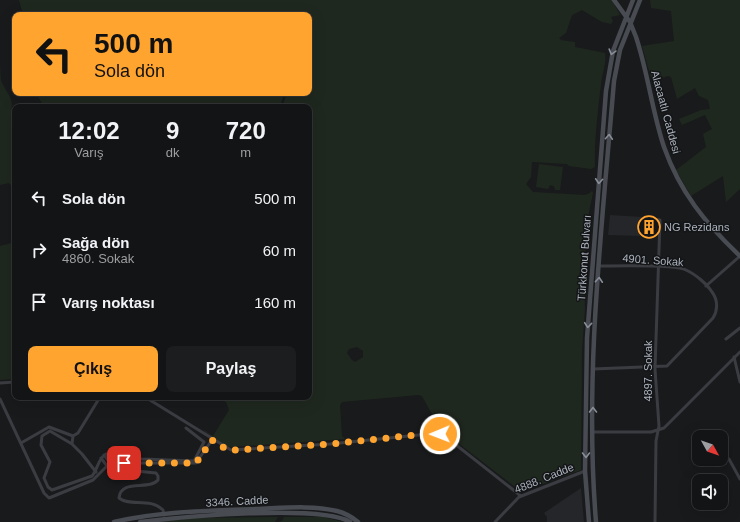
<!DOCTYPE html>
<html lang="tr">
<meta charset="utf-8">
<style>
body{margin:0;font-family:Arial,sans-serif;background:#1c1d1e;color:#f1f3f6;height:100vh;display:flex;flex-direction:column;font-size:15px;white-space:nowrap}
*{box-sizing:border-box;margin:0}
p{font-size:13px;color:#9d9ea0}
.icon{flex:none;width:22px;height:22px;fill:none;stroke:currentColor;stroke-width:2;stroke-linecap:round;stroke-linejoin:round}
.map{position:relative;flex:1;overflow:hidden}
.drawer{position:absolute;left:12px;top:104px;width:300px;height:296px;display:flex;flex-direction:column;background:#131415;border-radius:8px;box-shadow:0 4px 16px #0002,0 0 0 1px #323334}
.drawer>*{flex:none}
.banner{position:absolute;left:12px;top:12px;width:300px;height:84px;border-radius:8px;box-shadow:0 4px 16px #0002,0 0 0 1px #323334;background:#ffa42f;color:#111;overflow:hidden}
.needle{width:26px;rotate:130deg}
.tools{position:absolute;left:692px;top:430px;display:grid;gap:8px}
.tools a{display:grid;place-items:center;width:36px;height:36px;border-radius:8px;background:#131415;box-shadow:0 4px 16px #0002,0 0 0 1px #323334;font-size:20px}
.pin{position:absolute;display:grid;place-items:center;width:34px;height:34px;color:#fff;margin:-17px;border-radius:8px;box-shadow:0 2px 6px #0006}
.me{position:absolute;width:44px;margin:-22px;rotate:269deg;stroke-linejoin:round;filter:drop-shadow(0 0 3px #0008)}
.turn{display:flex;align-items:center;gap:14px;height:84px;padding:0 16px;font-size:18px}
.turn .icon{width:52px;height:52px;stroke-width:2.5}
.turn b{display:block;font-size:28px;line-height:34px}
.eta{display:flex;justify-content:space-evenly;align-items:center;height:68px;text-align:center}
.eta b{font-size:24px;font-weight:700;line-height:28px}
.cta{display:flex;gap:8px;margin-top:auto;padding:8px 16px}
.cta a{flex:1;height:46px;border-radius:8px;background:#ffa42f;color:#111;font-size:16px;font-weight:700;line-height:46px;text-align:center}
.cta a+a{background:#1c1d1e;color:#f1f3f6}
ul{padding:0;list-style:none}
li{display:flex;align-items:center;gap:12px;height:52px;padding:0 16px}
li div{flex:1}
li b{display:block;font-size:15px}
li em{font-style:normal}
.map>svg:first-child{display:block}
</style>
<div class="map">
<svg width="740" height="522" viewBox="0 0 740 522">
<rect width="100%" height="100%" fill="#191a1c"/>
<path fill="#252629" d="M610,215L642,217L640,236L608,235Z
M581,488L584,522H547V517L544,513Z"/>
<path fill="#1f281f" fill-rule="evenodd" d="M19,0H612L620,15L611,17L613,21L611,24L602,22L582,10L572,15L566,33L559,38L561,40L575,42V47L605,53C607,63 602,74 601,84C598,111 594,140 595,167L591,169L569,166L567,164L532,162L531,177L526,184L533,192L585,195L590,193L592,191L593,193L588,217L583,270L585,308L582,351L581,470L527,490H519L449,436L436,414L434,413V418L422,396L418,395L342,402L340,405L342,436L345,439L231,447L226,446L204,431V430L213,436L229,410L226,402L217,397H309V107H282L287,93H309V15H23ZM357,347L363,351V357L355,362L352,360L347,353L349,349Z
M650,0H740V189L726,202L723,176L691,196L676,170L706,147L703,134L712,129L705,115L682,125L679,119L701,110L710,109L708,100L699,96L695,88L677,99L671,77L668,76L652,81L642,46L674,41L671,11L651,8Z
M0,67C1,72 0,76 1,80C5,92 15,98 11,111L15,114V230L12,187L9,183L0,185Z
M36,93H284L280,107H44Z
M539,164L563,167L560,190H555L554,186L550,185L548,189L536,187Z
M15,242V379L0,380V246Z
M278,517L275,522H277H139L193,518Z
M284,517H323L343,522H278L282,521Z"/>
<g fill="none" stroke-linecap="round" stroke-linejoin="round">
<path stroke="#3a3c42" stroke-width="3" d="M649,219L660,220L655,369L659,426L656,441L655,522
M706,286L740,256
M726,339L740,328
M734,357L740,382
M593,369L667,366L713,318C718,310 718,300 712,292C707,284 695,274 686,270C676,264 615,266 600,266
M0,383L15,382
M145,397L231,450L330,444L438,433L446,437L521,496
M0,399L44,493L49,498L93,480L107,466L114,463H196L212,440
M593,432H651L664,428L740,352
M21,443L49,427L73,436
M72,444L73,436L78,433L100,397
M104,455L111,464
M101,458L107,466
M729,459L740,479
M133,463L136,471L156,473L158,476V480C149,491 121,478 119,498C130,507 150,497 163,510L164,515
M96,472L82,454L72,444L50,431L42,436L41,445L50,462L44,478L48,487L52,490L92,476C98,469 98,458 106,454L142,459L194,461L204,442L186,428
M495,522L519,497L585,471"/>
<path stroke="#484b52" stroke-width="4.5" d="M614,0L630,22L636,37C648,73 652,111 664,147C680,192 705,223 740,256
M114,522C160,511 210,511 257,509C283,508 312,505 337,511C345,513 352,517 358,522
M140,522C179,517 321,504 350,522
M589,522L585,471L587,338L606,91L613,51L633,0
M596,522C584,375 602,227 614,81L620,50L640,0"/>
</g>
<defs><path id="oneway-chevron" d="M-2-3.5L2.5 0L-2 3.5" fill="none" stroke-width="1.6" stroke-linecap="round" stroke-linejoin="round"/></defs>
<g stroke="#888e98">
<use href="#oneway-chevron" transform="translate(612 52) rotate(106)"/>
<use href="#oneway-chevron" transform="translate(609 137) rotate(-86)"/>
<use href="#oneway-chevron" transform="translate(599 181) rotate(94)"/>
<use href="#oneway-chevron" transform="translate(599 280) rotate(-86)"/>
<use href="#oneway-chevron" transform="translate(588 325) rotate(95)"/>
<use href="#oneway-chevron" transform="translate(593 410) rotate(-90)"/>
<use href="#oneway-chevron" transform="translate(586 455) rotate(90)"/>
</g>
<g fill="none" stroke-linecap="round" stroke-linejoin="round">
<path stroke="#ffa42f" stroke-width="7" stroke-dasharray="0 12.6" d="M124,463H196L212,440L226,449L234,450L330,444L435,433L440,434"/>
</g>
<defs>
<g id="building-ring" transform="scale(1.15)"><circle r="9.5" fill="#141517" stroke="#ffa42f" stroke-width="1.5"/><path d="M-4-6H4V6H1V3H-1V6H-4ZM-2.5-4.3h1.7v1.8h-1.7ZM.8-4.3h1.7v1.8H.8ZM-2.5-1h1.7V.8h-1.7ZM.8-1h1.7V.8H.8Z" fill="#ffa42f"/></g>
</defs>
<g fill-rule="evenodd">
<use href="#building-ring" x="649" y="227"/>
</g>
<g text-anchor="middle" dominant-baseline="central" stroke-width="3" stroke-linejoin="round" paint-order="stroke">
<g font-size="11" fill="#abb2bd" stroke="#141517">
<text transform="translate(666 112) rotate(75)">Alacaatlı Caddesi</text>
<text transform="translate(584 258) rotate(-86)">Türkkonut Bulvarı</text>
<text transform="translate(653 260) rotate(4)">4901. Sokak</text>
<text transform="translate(648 371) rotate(-90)">4897. Sokak</text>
<text transform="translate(544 478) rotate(-22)">4888. Cadde</text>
<text transform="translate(237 501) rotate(-3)">3346. Cadde</text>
</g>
<g font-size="11" fill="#abb2bd" stroke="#141517" text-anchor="start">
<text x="664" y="227">NG Rezidans</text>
</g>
</g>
</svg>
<div class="tools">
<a><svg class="needle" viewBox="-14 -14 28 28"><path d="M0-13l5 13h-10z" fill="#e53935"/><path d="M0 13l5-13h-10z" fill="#9d9ea0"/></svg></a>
<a><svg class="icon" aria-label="sound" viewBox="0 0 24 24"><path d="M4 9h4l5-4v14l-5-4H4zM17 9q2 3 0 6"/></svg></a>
</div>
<div class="pin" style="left:124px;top:463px;background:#d93025"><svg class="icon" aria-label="arrive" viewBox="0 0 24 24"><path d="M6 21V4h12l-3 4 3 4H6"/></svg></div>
<svg class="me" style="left:440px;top:434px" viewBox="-20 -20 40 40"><circle r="17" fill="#ffa42f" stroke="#fff" stroke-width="3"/><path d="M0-11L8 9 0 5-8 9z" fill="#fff"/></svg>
<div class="banner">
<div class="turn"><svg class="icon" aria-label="left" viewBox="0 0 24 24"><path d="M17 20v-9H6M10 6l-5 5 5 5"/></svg><div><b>500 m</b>Sola dön</div></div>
</div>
<section class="drawer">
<div class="eta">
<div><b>12:02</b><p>Varış</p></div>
<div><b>9</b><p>dk</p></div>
<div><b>720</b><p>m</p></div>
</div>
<ul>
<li><svg class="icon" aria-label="left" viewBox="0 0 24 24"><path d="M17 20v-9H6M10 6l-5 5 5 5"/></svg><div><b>Sola dön</b></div><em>500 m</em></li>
<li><svg class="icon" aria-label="right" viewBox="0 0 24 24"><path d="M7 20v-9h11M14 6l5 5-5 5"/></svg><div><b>Sağa dön</b><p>4860. Sokak</p></div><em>60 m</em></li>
<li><svg class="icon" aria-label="arrive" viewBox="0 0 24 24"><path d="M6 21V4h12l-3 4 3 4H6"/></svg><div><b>Varış noktası</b></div><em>160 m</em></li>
</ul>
<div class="cta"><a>Çıkış</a><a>Paylaş</a></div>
</section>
</div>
